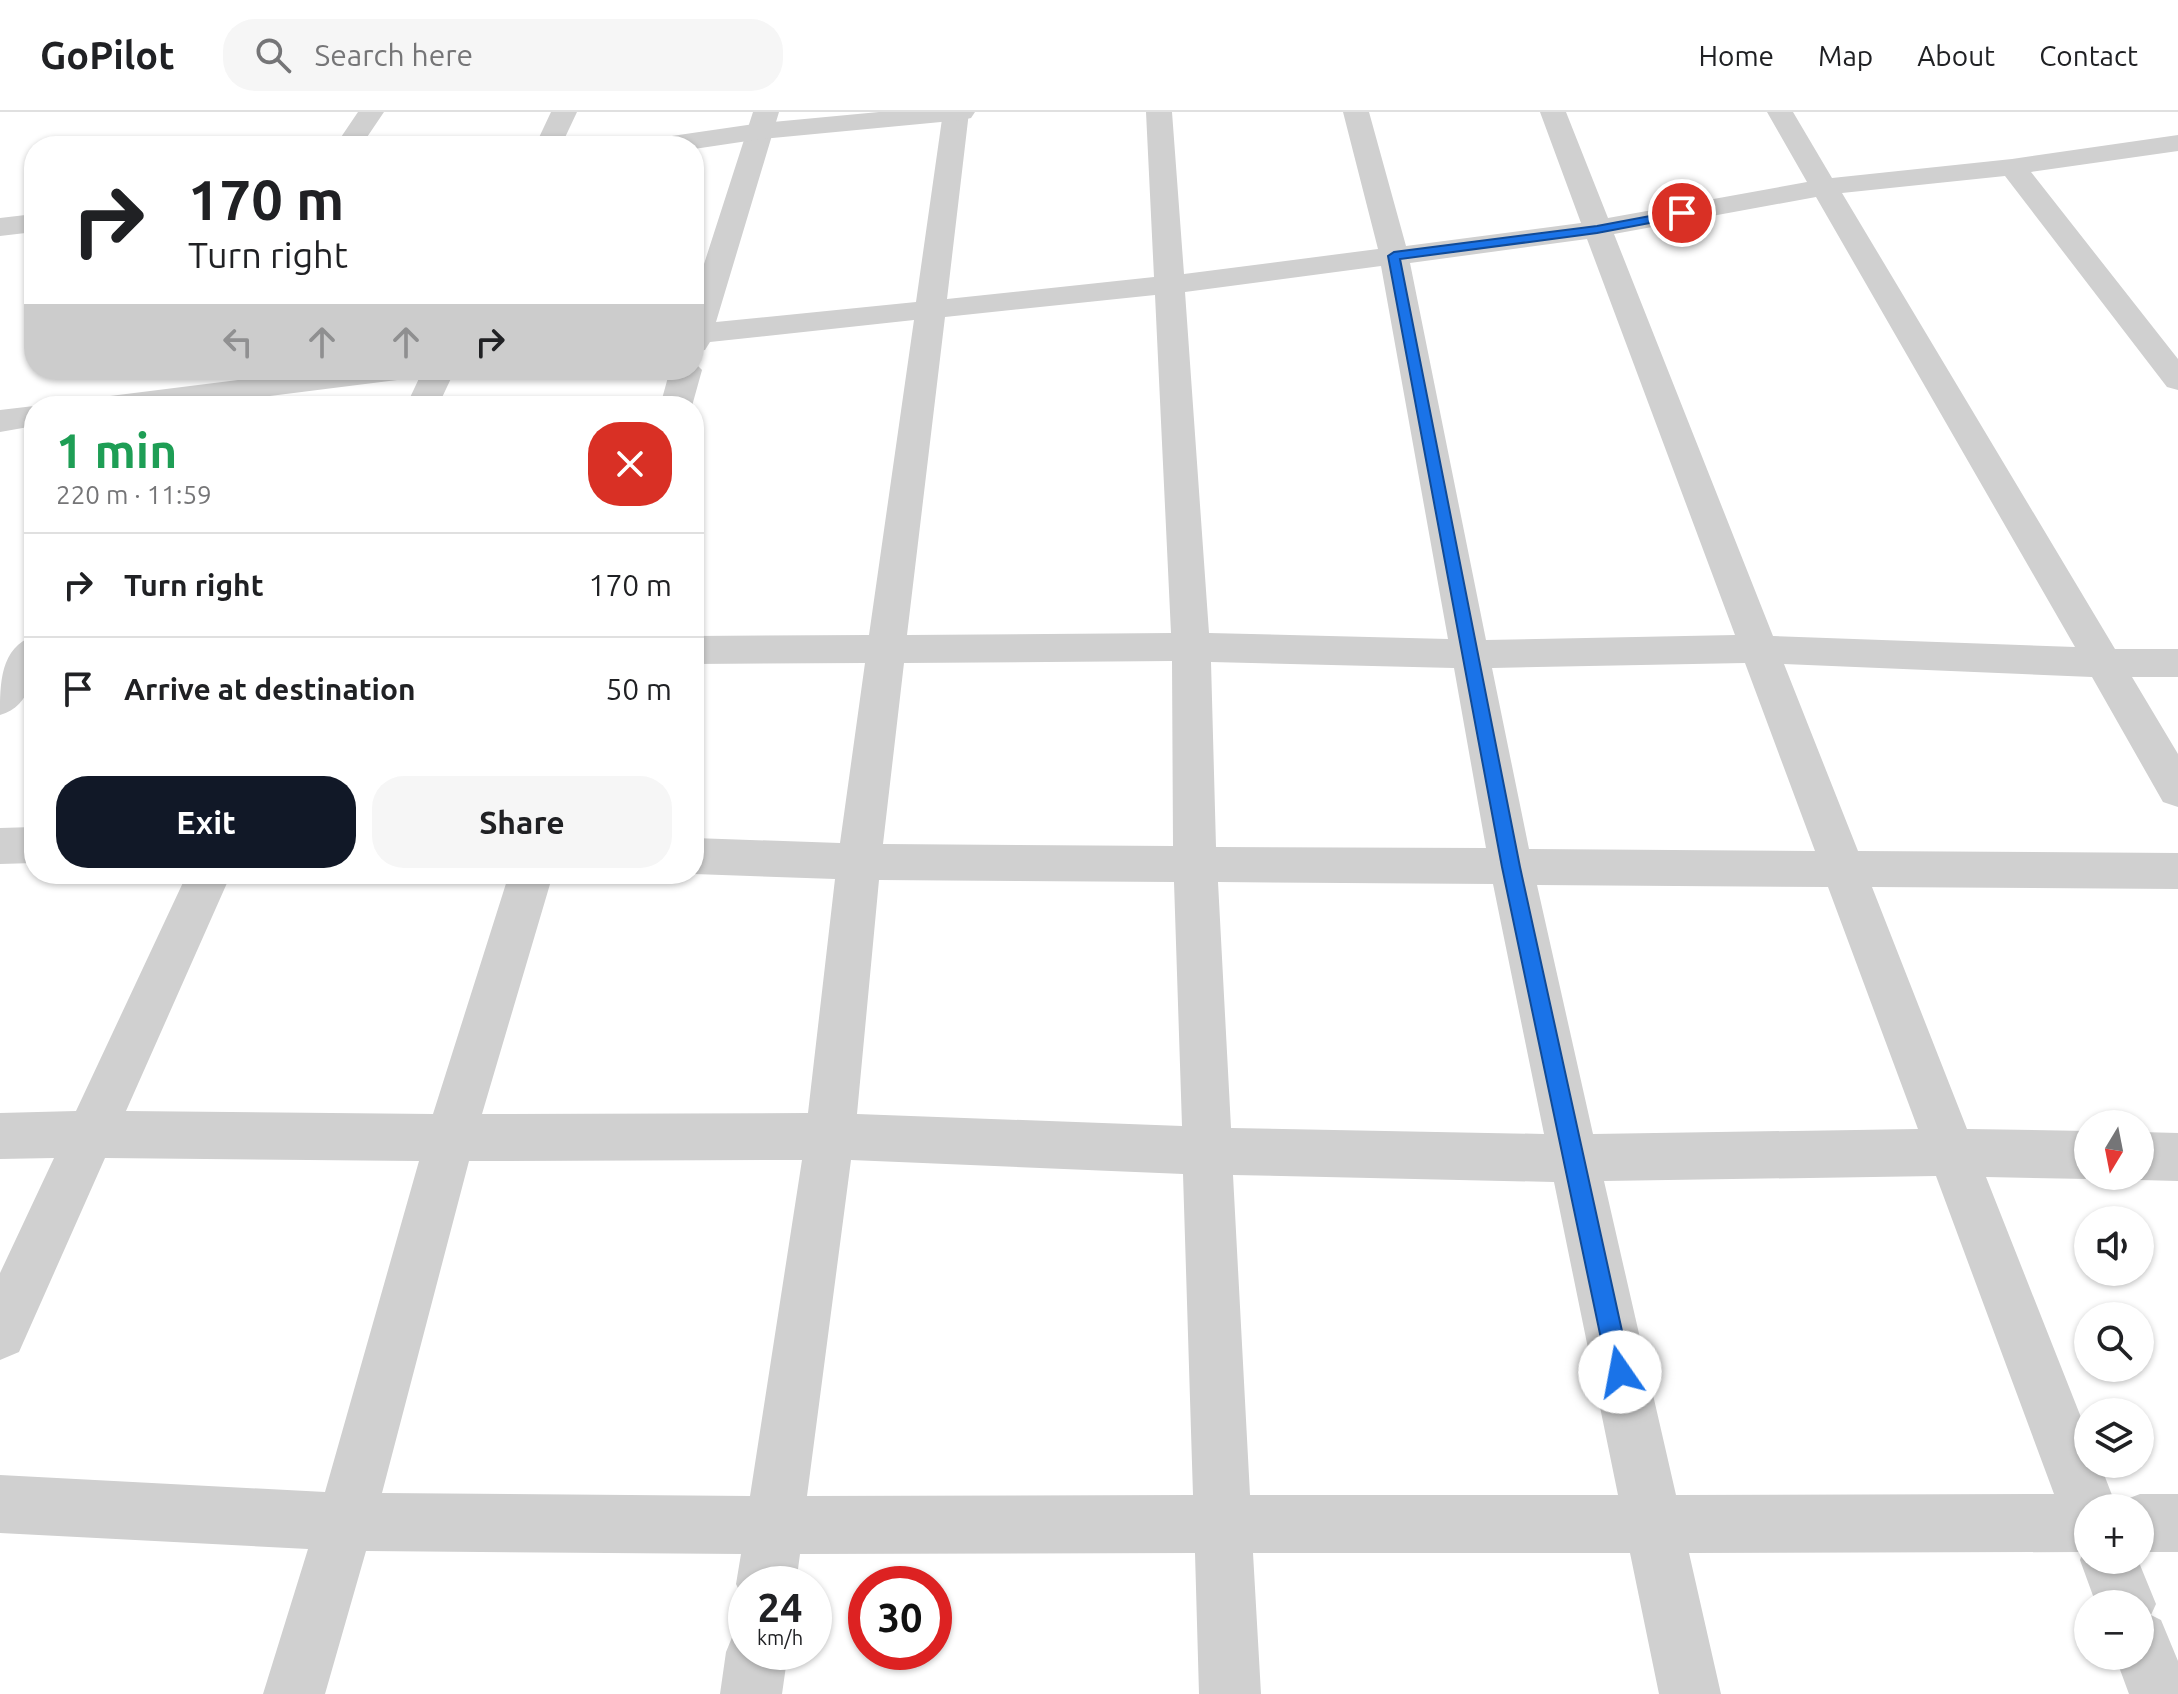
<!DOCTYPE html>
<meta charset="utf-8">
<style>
body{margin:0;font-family:Ubuntu,sans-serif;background:#f6f6f6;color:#202124;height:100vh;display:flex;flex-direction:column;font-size:30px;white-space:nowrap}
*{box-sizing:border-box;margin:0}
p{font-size:26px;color:#757577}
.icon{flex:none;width:44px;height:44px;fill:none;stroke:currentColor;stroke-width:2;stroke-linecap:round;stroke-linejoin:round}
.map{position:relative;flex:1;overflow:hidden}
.sheet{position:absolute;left:24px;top:284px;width:680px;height:488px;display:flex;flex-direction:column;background:#fff;border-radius:32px;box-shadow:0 2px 6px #0004}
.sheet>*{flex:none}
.top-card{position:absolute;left:24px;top:24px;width:680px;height:244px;border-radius:32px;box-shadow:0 2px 6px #0004;background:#fff;color:#202124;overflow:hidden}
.needle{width:52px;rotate:190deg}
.controls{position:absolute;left:2074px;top:998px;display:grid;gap:16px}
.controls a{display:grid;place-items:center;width:80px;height:80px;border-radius:50%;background:#fff;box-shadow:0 2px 6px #0004;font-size:40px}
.speed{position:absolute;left:728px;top:1454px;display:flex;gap:16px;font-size:40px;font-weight:700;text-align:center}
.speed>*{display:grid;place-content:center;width:104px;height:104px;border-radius:50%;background:#fff;box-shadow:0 2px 6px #0004;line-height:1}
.speed small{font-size:20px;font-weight:400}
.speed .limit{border:12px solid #d22;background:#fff;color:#111}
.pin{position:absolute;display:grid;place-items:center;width:68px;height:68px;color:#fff;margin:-34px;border:4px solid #fff;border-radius:50%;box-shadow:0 2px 8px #0007}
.me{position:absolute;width:88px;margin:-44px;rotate:348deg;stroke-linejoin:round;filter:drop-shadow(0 0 6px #0008)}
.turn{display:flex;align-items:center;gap:28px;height:168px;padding:0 32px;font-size:36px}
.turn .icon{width:104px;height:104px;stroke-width:2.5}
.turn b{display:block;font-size:56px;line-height:68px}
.lanes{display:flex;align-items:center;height:76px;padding:0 32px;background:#0003;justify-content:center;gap:40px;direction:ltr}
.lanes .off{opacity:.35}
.round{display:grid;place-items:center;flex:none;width:84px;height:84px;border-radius:32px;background:#f6f6f6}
.head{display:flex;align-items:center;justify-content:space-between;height:136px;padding:0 32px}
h1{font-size:48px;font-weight:700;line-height:60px;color:#1e9e55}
.button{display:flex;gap:16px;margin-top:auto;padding:16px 32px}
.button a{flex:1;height:92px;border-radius:32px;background:#111827;color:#fff;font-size:32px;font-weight:700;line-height:92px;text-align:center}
.button a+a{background:#f6f6f6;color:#202124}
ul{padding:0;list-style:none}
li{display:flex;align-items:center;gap:24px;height:104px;padding:0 32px;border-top:2px solid #e0e0e0}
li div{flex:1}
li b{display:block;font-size:30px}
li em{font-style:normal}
header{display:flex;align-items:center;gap:48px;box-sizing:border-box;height:112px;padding:0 40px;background:#fff;border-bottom:2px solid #e0e0e0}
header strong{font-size:38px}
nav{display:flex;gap:44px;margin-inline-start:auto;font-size:28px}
.search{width:560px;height:72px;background:#f6f6f6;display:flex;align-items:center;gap:20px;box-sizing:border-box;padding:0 28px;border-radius:32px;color:#757577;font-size:30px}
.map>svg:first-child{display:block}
</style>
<header>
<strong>GoPilot</strong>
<div class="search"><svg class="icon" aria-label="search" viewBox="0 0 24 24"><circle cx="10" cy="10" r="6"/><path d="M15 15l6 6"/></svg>Search here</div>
<nav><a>Home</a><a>Map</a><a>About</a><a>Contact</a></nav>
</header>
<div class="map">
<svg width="2178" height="1582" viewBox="0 0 2178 1582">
<rect width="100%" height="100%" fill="#fff"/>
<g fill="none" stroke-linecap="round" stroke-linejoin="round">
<path fill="#d0d0d0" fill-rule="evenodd" d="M358,0H384L361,34H335Z
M551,0H577L561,34H535Z
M753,0H779L716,210L916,190L943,0H969L947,187L1154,165L1146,0H1172L1184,162L1378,137L1343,0H1369L1406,134L1581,111L1540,0H1566L1608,106L1807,70L1767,0H1793L1832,66L2012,47L2178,23V39L2031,60L2178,247V278L2167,275L2005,64L1842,81L2115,537H2178V565H2132L2178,642V695L2163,690L2092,565L1784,552L1858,739L2178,741V777L1872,775L1967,1017L2088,1019V1064H2095L2088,1067L1986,1065L2088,1323V1352H2100L2117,1396H2088V1448H2138L2156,1492L2151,1503L2161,1508L2178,1549V1582H2129L2115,1544H2140V1492H2096L2080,1448L2083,1440L1689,1441L1721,1582H1659L1630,1441H1253L1261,1582H1199L1195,1441L800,1442L796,1472H746V1493L736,1472L741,1442L366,1439L325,1582H263L308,1437L0,1421V1363L325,1380L419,1049L105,1046L19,1240L0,1248V1161L54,1046L0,1047V1001L76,999L187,762H231L126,999L433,1002L509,762H553L482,1002L808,1001L835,767L694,762V726L840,731L865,551L694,552V524L869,523L914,208L710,230L705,238L694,240V183ZM1816,85L2075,535L1773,524L1614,122ZM1587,127L1735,523L1486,528L1410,151ZM1381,154L1448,527L1209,521L1185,180ZM1155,183L1171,521L907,523L945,205ZM1172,549L1173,734L883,732L904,551ZM1211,550L1454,556L1486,736L1216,735ZM1745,551L1815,739L1529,737L1492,556ZM879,768L1174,770L1182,1014L857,1002ZM1218,770L1493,772L1544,1022L1231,1016ZM1537,773L1828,775L1918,1017L1593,1022ZM802,1048L750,1384L382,1381L469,1049ZM851,1048L1183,1062L1193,1383L807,1384ZM1233,1063L1554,1070L1618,1383H1250ZM1936,1064L2054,1382L1676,1383L1604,1069Z
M694,250L702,258L692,294H660L670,258H694Z
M318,258H413L408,265L397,268L191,294H94L98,287L110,284Z
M423,258H455L438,294H406Z
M34,294V314L0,320V298Z
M34,524C34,555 36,592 0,603C0,572 0,535 34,524Z
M34,715V751L0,752V716Z
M2140,1020L2178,1021V1069L2140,1068L2130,1064H2140Z
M2140,1382H2178V1440H2140V1396H2117L2119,1390Z
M746,1514V1540H788L782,1582H720L726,1540L735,1518Z"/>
<path fill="#d0d0d0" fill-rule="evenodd" d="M879,0H975L971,6L962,8L761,27L694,37V34H645L649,28L658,26L761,11Z
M34,102V120L0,124V106Z"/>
</g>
<path fill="#1a73e8" stroke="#114b97" stroke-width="2" d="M1682,98L1687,99V104L1597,121L1400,147L1520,755L1631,1260L1628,1268L1620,1272L1612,1268L1608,1260L1502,755L1388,144L1394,140L1597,114Z"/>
</svg>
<div class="controls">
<a><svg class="needle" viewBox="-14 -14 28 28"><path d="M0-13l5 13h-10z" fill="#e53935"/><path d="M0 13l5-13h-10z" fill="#757577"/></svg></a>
<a><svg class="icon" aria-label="sound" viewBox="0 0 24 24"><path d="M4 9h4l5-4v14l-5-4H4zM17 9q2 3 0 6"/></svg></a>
<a><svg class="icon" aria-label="search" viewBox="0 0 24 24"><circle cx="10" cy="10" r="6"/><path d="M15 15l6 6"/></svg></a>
<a><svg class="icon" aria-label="layers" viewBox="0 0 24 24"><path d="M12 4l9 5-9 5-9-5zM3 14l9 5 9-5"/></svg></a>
<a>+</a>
<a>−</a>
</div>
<div class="speed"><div>24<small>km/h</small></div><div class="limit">30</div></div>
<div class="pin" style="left:1682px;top:101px;background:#d93025"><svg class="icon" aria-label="arrive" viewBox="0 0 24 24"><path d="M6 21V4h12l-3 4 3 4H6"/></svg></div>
<svg class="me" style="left:1620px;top:1260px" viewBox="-20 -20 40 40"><circle r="19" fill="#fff"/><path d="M0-13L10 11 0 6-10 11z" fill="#1a73e8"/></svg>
<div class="top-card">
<div class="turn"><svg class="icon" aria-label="right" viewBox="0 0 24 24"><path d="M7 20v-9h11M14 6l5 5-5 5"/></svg><div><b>170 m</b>Turn right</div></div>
<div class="lanes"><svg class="icon off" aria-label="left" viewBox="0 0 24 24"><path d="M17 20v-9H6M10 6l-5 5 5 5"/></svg><svg class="icon off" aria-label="ahead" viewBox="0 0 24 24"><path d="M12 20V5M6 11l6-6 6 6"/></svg><svg class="icon off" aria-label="ahead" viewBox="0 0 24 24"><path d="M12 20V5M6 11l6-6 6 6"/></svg><svg class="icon" aria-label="right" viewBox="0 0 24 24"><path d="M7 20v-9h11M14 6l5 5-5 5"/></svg></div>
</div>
<section class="sheet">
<div class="head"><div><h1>1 min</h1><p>220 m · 11:59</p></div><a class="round" style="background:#d93025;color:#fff"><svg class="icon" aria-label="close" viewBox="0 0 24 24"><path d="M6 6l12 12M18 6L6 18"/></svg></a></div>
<ul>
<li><svg class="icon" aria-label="right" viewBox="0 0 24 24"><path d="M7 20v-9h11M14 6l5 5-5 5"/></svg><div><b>Turn right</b></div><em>170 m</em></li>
<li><svg class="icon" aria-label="arrive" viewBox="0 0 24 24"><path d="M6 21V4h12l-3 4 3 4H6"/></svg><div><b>Arrive at destination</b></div><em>50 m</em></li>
</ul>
<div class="button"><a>Exit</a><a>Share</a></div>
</section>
</div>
